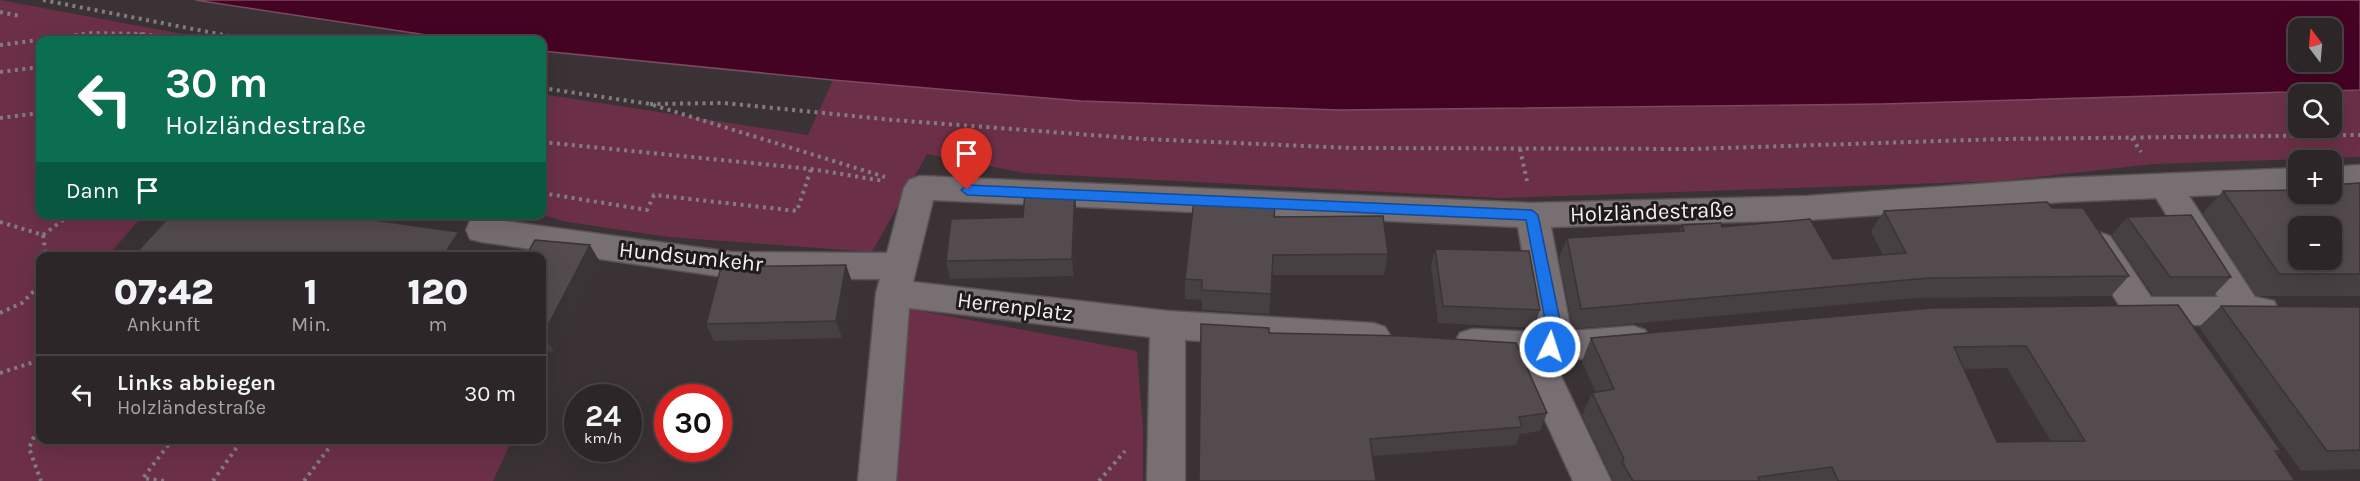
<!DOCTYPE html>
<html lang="de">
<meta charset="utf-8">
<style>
body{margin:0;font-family:Karla,sans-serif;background:#383234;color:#f1f3f6;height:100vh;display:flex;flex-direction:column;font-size:22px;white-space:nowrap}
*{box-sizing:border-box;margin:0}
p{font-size:20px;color:#a6a5a8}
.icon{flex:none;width:33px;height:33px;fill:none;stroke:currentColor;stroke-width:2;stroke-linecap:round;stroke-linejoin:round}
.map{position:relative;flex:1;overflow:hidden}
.panel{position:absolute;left:36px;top:252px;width:510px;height:192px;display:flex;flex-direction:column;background:#2c2628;border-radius:12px;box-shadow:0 6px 24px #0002,0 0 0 2px #484345}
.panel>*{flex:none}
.guide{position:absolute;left:36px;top:36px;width:510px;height:183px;border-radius:12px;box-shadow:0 6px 24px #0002,0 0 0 2px #484345;background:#0b6e4f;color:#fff;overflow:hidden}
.needle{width:39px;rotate:344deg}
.buttons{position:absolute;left:2288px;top:18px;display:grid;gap:12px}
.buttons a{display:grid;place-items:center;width:54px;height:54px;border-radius:12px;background:#2c2628;box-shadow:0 6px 24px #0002,0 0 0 2px #484345;font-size:30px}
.speed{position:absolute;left:564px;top:384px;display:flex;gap:12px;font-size:30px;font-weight:700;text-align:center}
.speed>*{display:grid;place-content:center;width:78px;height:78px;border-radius:50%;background:#2c2628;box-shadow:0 6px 24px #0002,0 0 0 2px #484345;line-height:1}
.speed small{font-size:15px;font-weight:400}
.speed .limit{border:9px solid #d22;background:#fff;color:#111}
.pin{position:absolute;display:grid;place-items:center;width:51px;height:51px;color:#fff;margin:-62px -26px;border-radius:50% 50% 50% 0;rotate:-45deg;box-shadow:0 0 6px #0007}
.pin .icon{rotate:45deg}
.me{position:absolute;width:66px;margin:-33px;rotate:4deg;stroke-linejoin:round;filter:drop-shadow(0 0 4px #0008)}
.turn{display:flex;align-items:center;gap:21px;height:126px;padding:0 30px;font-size:27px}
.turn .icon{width:78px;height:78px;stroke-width:2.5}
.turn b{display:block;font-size:42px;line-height:51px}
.then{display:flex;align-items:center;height:57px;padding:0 30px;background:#0003;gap:12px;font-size:22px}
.eta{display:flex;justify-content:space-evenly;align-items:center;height:102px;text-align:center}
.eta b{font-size:36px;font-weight:800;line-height:42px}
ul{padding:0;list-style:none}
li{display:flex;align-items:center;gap:18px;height:78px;padding:0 30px;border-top:2px solid #484345}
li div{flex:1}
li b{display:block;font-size:22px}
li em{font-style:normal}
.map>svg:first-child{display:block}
</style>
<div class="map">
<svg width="2360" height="481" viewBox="0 0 2360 481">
<rect width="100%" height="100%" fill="#3a3235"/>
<path fill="#6b3048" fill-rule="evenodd" d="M0,0L215,40H40V214L143,215L108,256H40V440H512L493,481H0Z
M833,80L1081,101L1338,110L1882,104L2360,90V157L2154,164L2001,181L1501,198L1024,173L927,154L872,252L669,237L562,221L542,214V94L808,135ZM2298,94H2331V128H2298Z
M910,309L1137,351L1143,430V481H896Z"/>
<path fill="#450324" stroke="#7a4a62" stroke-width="1.5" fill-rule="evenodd" d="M195,0H2360V90L1882,104L1338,110L1081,101L833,80L542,51V40H460ZM2298,28H2331V62H2298Z"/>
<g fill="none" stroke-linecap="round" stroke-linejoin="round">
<g stroke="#585254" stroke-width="3">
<path id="minor" d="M2360,165V189L2331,191V167Z
M2298,168V192L2189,196L2255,297L2274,301L2279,311L2274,321L2262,325H2137L2125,321L2120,311L2121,308L2081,245L2086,236L2098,232L2110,236L2151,297H2218L2156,198L2061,202L1807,220L1551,227L1571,331L1633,326L1645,330L1651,340L1645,350L1633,354L1564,360L1560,374L1611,481H1573L1524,374L1528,360L1472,357L1460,353L1454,343L1460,333L1472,329L1536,332L1518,227L933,200L913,282L1168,311L1373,323L1385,327L1391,337L1385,347L1373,351L1185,340V481H1147L1150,337L909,308L896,481H858L876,293L880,279L732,278L482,242L470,239L466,230L470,221L482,218L732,252L887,253L904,188L909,180L920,176L1532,203L1807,196L2061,178Z"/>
</g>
<path stroke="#837c7f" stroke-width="4" stroke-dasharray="3 4.5" stroke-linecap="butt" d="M43,0L250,40
M0,12L20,16
M142,34L183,40
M0,45L92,33L142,34L129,40
M0,72L40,67
M542,88L650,104L885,177
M650,104L724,103L893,120L1144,139L1352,148L1693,149L2003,139L2360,135
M0,118L40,113
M2132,138L2141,152
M542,142L811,169L884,181
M542,149L546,143
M1520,149L1527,181
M542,193L647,210L654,195L797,211L811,169
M0,222L43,235
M43,235L71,214
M43,235L46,256
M0,313L22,303L40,285
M0,373L40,360
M40,423L29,448L41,481
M164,481L143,478L172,440
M213,481L242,440
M304,481L335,440
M1099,481L1125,451"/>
<use href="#minor" fill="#786f72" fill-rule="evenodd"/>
</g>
<path fill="#474042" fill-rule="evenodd" d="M2360,183V296H2256L2203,213L2223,191L2331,194Z
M1075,191L1076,209L1074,276L950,279L946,261L1023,217Z
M2052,208L2129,276L2111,296L1915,298L1573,329L1559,258L1567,238L1679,231L1682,225L1722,227L1833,259L1883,255L1871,231L1884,211Z
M1274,217L1388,254L1384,275H1272L1269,314L1202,310V300L1185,299V279Z
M2127,217L2231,277L2214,295H2153L2112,235Z
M1435,249L1540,310L1534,328L1438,323L1431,266Z
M542,256L600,262L554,352L542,351Z
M846,265L852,282L842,338L714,341L706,324Z
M2221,306L2360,307V469L2301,471L2199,327Z
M1932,308L2281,451L2277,454L2295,481H1613V480L1582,415L1592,393H1596L1582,361L1591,338ZM2007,368L2051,441L1997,442L1964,369Z
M1269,333L1547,413L1540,431L1520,434L1516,445L1373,456Z"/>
<path fill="#3a3436" d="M1075,191L1076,209L1074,276L1072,259Z
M459,232L469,246L462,256H443Z
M590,245L600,262L554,352L543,335Z
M846,265L852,282L842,338L836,321Z"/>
<path fill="#534b4d" stroke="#3a3436" stroke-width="1.5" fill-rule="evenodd" d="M2360,183V274H2279L2223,191L2298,190V194H2331V185ZM2298,226H2331V260H2298Z
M1075,191L1072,259L946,261L951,219L1023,217L1025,192Z
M1194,200L1275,205L1274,217L1383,216L1388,254L1273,255L1271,294L1202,290V280L1185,279Z
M2047,202L2052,208H2083L2129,276L1929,278L1581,309L1567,238L1684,231L1682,225L1721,223L1722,227L1810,219L1833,259L1906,253L1884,211Z
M172,214H286L318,220L322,214H330L459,232L443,256H133Z
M2191,215L2231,277H2170L2127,217Z
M535,240L590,245L543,335H542V256H526Z
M1435,249L1529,251L1540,310L1443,306Z
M846,265L836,321L706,324L721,267Z
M2178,305L2281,451H2275L2295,481H1838L1832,467L1758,477L1760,481H1633L1622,462L1624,459L1592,393L1614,389L1591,338L1932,308ZM2026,346L2085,441L1997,442L1954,347Z
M2221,306L2360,307V450L2327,451Z
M1201,324L1269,328V333L1404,336L1516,343L1547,413L1519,417L1522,427L1370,439L1376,481H1199Z"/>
<path fill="#1a73e8" stroke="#114b97" stroke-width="1.5" d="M967,185L1532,210L1538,215L1562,330L1555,352H1545L1543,347L1547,330L1526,220L967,195L961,190Z"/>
<g text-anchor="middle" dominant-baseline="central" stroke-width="6" stroke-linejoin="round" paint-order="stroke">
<g font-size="22" fill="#f5f0f2" stroke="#1f1b1c">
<text transform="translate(1652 212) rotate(-2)">Holzländestraße</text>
<text transform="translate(691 257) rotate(6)">Hundsumkehr</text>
<text transform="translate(1015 307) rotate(7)">Herrenplatz</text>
</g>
</g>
</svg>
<div class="buttons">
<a><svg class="needle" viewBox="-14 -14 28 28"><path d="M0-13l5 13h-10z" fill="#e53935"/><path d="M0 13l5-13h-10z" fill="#a6a5a8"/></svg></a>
<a><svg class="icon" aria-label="search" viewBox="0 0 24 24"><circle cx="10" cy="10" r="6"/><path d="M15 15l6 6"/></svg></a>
<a>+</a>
<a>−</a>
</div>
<div class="speed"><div>24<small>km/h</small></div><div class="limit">30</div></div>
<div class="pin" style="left:967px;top:190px;background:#d93025"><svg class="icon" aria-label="arrive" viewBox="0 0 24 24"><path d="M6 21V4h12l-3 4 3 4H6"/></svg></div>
<svg class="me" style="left:1550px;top:347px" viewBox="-20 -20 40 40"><circle r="17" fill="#1a73e8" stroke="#fff" stroke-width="3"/><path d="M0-11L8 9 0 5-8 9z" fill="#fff"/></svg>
<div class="guide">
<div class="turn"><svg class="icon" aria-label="left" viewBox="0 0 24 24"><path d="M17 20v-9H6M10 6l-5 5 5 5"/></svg><div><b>30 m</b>Holzländestraße</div></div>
<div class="then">Dann<svg class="icon" aria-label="arrive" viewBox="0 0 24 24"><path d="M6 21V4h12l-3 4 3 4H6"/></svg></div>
</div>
<section class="panel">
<div class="eta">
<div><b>07:42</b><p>Ankunft</p></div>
<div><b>1</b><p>Min.</p></div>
<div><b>120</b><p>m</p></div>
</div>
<ul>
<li><svg class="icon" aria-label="left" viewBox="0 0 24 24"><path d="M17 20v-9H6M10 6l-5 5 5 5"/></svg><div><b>Links abbiegen</b><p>Holzländestraße</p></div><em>30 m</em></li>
</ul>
</section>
</div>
